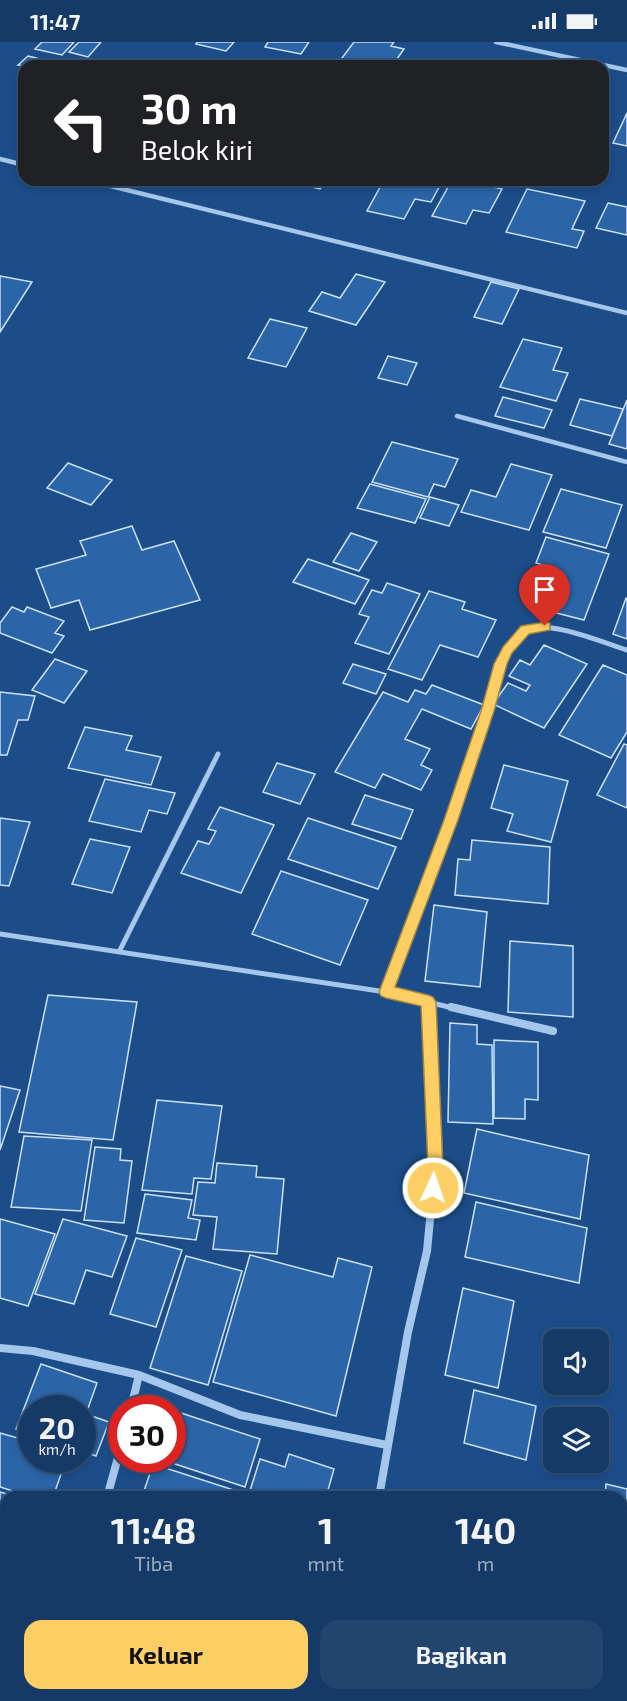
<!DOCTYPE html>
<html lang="id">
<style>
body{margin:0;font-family:"Exo 2",sans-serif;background:#224570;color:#f1f3f6;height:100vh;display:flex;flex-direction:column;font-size:22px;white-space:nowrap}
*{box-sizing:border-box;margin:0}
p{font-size:20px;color:#9dadc0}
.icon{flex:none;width:33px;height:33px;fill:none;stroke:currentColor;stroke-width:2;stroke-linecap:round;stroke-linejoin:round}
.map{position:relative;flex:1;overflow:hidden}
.side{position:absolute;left:0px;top:1449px;width:627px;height:210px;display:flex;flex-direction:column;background:#153a67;border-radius:18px 18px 0 0;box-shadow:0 3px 9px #0003,0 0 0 2px #34547b}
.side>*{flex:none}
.banner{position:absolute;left:18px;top:18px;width:591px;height:126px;border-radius:18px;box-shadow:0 3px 9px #0003,0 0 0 2px #34547b;background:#202124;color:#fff;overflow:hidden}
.fabs{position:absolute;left:543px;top:1287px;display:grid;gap:12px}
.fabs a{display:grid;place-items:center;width:66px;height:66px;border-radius:12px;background:#153a67;box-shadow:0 3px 9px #0003,0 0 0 2px #34547b;font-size:30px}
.speed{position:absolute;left:18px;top:1353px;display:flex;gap:12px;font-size:30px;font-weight:700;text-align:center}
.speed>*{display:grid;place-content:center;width:78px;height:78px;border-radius:50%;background:#153a67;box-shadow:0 3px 9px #0003,0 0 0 2px #34547b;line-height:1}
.speed small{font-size:15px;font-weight:400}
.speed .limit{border:9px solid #d22;background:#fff;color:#111}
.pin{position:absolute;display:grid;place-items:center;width:51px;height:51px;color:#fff;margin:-62px -26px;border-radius:50% 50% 50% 0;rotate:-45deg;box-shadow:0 0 6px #0007}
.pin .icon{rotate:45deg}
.me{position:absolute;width:66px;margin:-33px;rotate:3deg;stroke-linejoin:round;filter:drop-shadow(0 0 4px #0008)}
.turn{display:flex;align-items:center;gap:21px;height:126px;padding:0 24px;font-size:27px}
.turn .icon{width:78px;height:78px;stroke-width:2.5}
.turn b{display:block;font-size:42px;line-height:51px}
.eta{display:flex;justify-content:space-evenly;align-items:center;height:102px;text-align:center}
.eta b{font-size:36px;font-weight:700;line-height:42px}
.action{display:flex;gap:12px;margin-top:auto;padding:12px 24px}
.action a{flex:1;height:69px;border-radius:18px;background:#fdce63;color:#111;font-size:24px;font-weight:700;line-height:69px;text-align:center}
.action a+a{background:#224570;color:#f1f3f6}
.status{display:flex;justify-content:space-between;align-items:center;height:42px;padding:0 30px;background:#153a67;direction:ltr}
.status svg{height:16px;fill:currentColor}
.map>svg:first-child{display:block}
</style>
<div class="status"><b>11:47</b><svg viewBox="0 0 49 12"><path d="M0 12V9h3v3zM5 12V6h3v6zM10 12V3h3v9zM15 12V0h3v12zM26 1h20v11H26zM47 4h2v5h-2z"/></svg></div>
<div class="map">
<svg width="627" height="1659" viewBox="0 0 627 1659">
<rect width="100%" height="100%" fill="#1c4d89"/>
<path fill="#2b64a7" stroke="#cbe0f9" stroke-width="1.5" d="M42,0H74L62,13L35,7Z
M79,0H101L88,15L69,10Z
M197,0H234L226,9L196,2Z
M268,0H309L301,12L265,5Z
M354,0H394L391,4L404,7L392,24H336Z
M28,14L40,17L33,24L18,23Z
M44,17L67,23L38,24Z
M187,18L214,24H182Z
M627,71V104L613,101Z
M281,138H326L320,147Z
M384,138H443L431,160L415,157L404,177L367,169Z
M452,138H463L502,147L489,171L473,168L466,182L432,174Z
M483,138H505L501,145L481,141Z
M527,147L585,159L572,187L584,189L577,206L506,190Z
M608,161L627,165V193L596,186Z
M356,232L385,240L356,283L309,269L322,250L340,256Z
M0,234L32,240L0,290Z
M491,240L519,247L502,282L474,275Z
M270,277L307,286L286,325L248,316Z
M523,297L562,306L553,328L568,331L556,359L500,345Z
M388,314L417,321L407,343L378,336Z
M503,355L552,368L544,386L495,374Z
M580,357L623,367L612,394L570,383Z
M627,358V407L609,402Z
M392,400L458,417L445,445L434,442L428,455L372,440Z
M68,421L112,438L91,463L47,446Z
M511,422L552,433L529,488L461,470L471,448L496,455Z
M370,442L426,457L415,481L357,466Z
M561,447L622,463L606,506L543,490Z
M430,455L459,463L449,484L420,476Z
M132,484L142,508L174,499L200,558L90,588L79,558L51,566L36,527L86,513L80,499Z
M351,491L377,500L359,529L333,520Z
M546,495L609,512L584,578L537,566L553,526L536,521Z
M308,517L369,538L355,562L293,540Z
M387,541L420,552L389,612L355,601L369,575L359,572L372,548L382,551Z
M429,549L465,560L462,567L496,578L478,615L440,603L422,638L388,627Z
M626,556L627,557V597L613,592Z
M12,565L24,570L27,565L64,579L55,591L64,594L52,611L0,591V581Z
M544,603L587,622L544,686L493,662L508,641L526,649L530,643L509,634L520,618L530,623Z
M55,617L87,629L64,661L32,648Z
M353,622L386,632L376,652L343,641Z
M603,623L627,633V690L611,716L559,693Z
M432,643L484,663L471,687L422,667L405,697L430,707L421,723L432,728L421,748L383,732L375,746L335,730L383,650L408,660L415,648L426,652Z
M0,650L35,654L28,678H18L7,713H0Z
M85,685L132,694L126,708L161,715L151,743L68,726Z
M624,702L627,703V766L597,753Z
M277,721L315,732L300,762L263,750Z
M504,723L568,739L551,800L507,789L513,772L491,766Z
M105,737L175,751L167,772L149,768L141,790L89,779Z
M365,753L413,768L401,797L352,782Z
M220,765L274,783L241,851L181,831L198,799L209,802L216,789L208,787Z
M0,776L30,780L9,844L0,843Z
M308,776L396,805L378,847L288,817Z
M90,797L130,805L112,851L72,842Z
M472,798L550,805L548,862L455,853L458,817L470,818Z
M281,829L368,858L340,923L252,892Z
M434,863L487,870L480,945L425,939Z
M510,899L573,904V975L508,970Z
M48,953L137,960L113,1098L19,1090Z
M450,981L477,983V1002L492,1003L493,1082L448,1080Z
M494,998L538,1000V1058L525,1057V1077L494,1076Z
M0,1044L20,1048L0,1108Z
M157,1058L222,1064L211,1137L194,1136L192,1152L142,1148Z
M477,1087L589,1113L580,1177L464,1151Z
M24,1094L92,1098L81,1169L11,1165Z
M95,1105L121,1107L120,1118L132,1119L124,1181L84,1178Z
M217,1121L257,1124L256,1135L284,1137L277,1212L213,1207L217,1175L193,1173L198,1140L215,1141Z
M145,1152L192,1158L188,1176L200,1178L196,1198L137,1191Z
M476,1160L587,1186L579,1241L465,1215Z
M0,1177L55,1192L28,1264L0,1256Z
M63,1177L127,1194L112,1235L86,1228L74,1262L35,1252Z
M136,1196L182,1208L156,1285L110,1272Z
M250,1213L333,1235L338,1216L372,1225L336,1374L213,1340Z
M186,1214L242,1229L208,1343L150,1326Z
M463,1246L514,1259L498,1346L445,1333Z
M41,1322L97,1341L86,1372L109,1380L96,1414L82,1409V1366H32V1392L16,1387Z
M474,1348L536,1364L526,1418L464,1401Z
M175,1369L260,1397L245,1445L163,1418H172V1375Z
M0,1391L32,1400V1418H66L53,1455H32L0,1445Z
M289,1412L334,1427L326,1455H248L260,1417L285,1425Z
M153,1422L243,1451L242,1455H142Z
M606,1442L627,1447V1519L621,1518V1455H605Z
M0,1450L17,1455H6V1525L0,1523Z
M0,1523L6,1525V1597L0,1614Z
M76,1653H174L173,1659H78L74,1658Z
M185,1653H281L280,1659H183Z
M342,1653H425L424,1659H341Z
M620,1653V1659L576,1654V1653Z"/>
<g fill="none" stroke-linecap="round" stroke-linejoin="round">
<path stroke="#a5c7ec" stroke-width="4.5" d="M496,0L627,28
M0,117L24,123
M86,138L627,271
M457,374L627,420"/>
<path stroke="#a5c7ec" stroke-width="5" d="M0,892L386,950L457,967
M119,910L218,712
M386,950L451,778L501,622C506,611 515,593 526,588C548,577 604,601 627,608
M428,960V967"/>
<path stroke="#a5c7ec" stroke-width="8" d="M451,965L553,989
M0,1306L33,1309L139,1333L240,1373L387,1403
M131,1366L139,1333
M107,1455L122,1401
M379,1455L408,1290L427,1209L435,1125L428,965
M621,1536L627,1537
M39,1659L43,1653
M314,1659L316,1653"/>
</g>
<path fill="#fdce63" stroke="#a48640" stroke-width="1.5" d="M545,580L550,581V588L529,592L512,611L507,622L494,669L458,778L395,945L428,953L433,955L436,960L443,1125L439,1151L433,1153L428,1151L426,1146L428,1125L421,964L386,956L381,954L379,950L444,778L481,669L494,622L503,605L521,584Z"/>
</svg>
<div class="fabs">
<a><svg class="icon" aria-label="sound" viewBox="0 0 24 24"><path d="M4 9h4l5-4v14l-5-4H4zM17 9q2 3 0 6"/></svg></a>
<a><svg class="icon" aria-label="layers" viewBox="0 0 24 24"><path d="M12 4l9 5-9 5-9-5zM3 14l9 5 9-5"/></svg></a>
</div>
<div class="speed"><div>20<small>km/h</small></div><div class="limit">30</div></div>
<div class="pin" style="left:545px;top:584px;background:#d93025"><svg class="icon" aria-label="arrive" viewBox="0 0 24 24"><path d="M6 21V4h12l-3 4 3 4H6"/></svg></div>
<svg class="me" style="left:433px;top:1146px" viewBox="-20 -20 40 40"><circle r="17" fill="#fdce63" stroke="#fff" stroke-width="3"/><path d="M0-11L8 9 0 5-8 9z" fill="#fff"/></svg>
<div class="banner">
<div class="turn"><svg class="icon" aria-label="left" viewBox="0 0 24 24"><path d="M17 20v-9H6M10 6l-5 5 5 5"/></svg><div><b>30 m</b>Belok kiri</div></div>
</div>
<section class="side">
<div class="eta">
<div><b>11:48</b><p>Tiba</p></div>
<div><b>1</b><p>mnt</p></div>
<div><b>140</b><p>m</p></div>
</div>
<div class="action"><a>Keluar</a><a>Bagikan</a></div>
</section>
</div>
